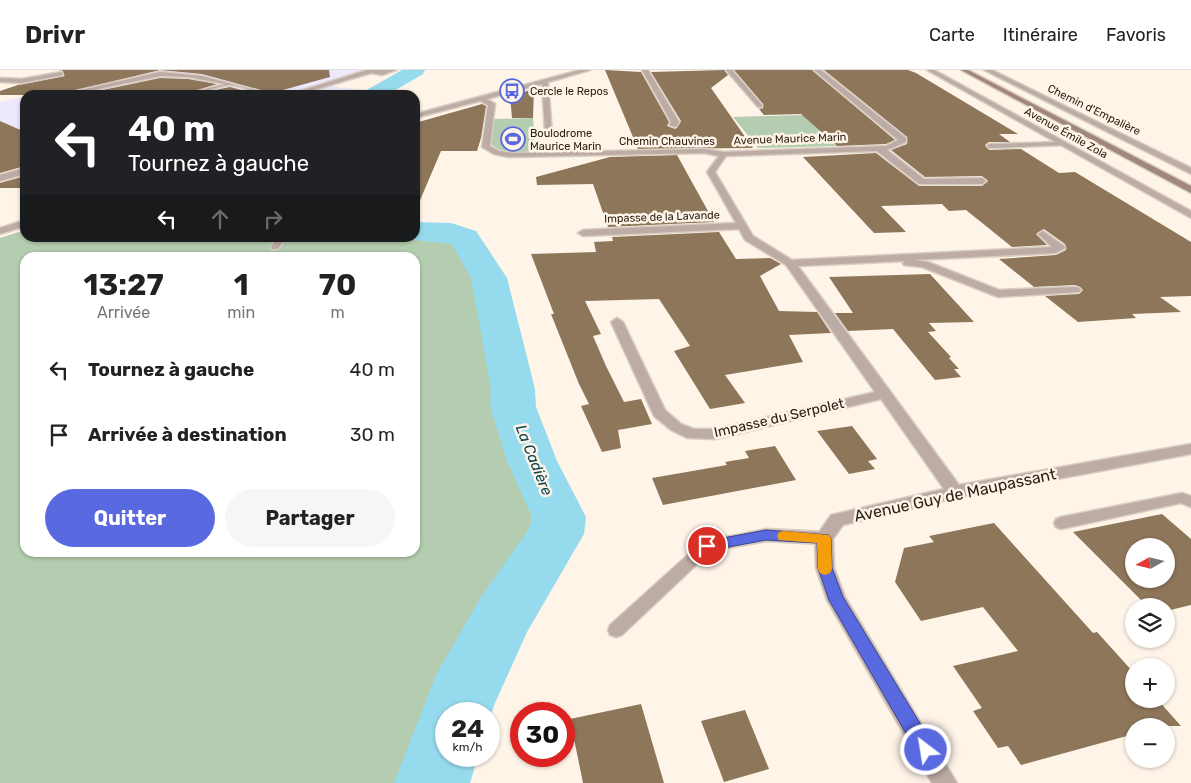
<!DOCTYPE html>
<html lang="fr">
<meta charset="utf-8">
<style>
body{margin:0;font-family:Rubik,sans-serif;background:#f6f6f6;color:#222;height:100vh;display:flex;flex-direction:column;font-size:19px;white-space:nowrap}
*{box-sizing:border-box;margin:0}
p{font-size:16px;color:#767676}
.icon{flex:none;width:28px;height:28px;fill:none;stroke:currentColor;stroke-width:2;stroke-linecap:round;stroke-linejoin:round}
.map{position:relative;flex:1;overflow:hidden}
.drawer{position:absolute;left:20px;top:182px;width:400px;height:305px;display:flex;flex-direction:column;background:#fff;border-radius:15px;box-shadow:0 1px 4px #0004}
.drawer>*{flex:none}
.banner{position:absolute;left:20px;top:20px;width:400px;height:152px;border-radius:15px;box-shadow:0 1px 4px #0004;background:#202124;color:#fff;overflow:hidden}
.needle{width:32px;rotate:262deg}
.buttons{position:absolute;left:1125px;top:468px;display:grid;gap:10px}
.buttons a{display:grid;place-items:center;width:50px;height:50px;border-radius:50%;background:#fff;box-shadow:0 1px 4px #0004;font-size:25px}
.speed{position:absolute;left:435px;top:632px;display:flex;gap:10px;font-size:25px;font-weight:700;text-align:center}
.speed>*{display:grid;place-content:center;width:65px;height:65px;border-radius:50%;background:#fff;box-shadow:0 1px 4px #0004;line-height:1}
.speed small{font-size:12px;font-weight:400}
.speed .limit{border:8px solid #d22;background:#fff;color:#111}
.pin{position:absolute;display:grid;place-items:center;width:42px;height:42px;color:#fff;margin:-21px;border:2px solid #fff;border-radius:50%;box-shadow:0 1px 5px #0007}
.me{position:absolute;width:55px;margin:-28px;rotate:329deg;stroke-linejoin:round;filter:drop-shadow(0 0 4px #0008)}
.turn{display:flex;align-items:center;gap:18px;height:105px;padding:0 25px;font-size:22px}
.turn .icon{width:65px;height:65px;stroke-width:2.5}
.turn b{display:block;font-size:35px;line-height:42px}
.lanes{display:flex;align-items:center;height:48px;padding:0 25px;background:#0003;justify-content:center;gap:25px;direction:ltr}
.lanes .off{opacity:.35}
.eta{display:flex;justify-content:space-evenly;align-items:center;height:85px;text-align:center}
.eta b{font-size:30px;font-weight:700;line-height:35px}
.cta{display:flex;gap:10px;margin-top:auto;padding:10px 25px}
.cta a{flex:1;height:58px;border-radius:30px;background:#596ae1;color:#fff;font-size:20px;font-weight:700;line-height:58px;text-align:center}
.cta a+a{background:#f6f6f6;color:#222}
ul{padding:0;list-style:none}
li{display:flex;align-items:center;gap:15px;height:65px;padding:0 25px}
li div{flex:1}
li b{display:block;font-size:19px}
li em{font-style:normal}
header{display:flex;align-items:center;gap:30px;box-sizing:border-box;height:70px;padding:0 25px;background:#fff;border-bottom:1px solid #e0e0e0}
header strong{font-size:24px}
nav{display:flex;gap:28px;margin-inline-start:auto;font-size:18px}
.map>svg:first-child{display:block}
</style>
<header>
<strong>Drivr</strong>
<nav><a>Carte</a><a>Itinéraire</a><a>Favoris</a></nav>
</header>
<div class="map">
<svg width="1191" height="713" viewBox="0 0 1191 713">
<rect width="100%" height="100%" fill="#fff4e8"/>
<path fill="#eee8fd" d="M146,0H366L321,13L342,18L376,21L369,25H31Z
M25,26V94L0,100V32Z"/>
<path fill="#b4ccaf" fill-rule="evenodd" d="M803,45L836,76L758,78L733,47Z
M533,48L535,77L532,83C518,83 501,84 491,74L494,49Z
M25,160V168H415V163L448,164L462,169L483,207L507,318V337L551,449L548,462L458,623L449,644H446V651L422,713H0V168ZM25,188H415V482H25Z"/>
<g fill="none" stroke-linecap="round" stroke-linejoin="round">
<path fill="#96daed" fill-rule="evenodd" d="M402,0H425L423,4L387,25H362L365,21Z
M415,152L451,153L476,161L507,208L535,319L536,337L557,391L586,447L584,464L527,562L495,633L489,650V644H446V686H478L470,713H394L436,605L481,527L529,459L532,447L507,391L490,337L491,319L471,208L452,174L404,169L403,168H415Z"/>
</g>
<path fill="#8e765a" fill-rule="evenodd" d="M59,0H329L330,7L272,23L202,4L160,0L57,25H0V21L18,15L64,6L63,1Z
M605,0L641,2L669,52L667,56L675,59L681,51L651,2L724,0L728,5L711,18L753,78L638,79Z
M734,0H812L895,70L886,74L837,76L801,44L764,45L759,39L763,38V34Z
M824,0H908L916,3L1018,64H999L1010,72H989L985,75L989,80L1021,79L1059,103L1075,102L1191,172V226L1160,227L1181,242L1132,244L1136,248L1078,252L1045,226L1079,224L1083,220L1080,217L1075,215L1034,217L999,189L1056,185L1066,180L1065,174L1044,159L1036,164L1047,175L1012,177L966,140L949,141L942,134L881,136L906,162L874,163L803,87L876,83L919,116H982L988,111L982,106L925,107L891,80L907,74V67Z
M160,8L188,9L217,14L182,25H79Z
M230,17L260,25H198L220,19Z
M534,19L533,48H512L510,26Z
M482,34L486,36L481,68L477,81H441L415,142V53Z
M0,51L25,62V96L0,103Z
M677,85L714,152L608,157L593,114L537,115L536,107L610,87Z
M25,106V118H0V113Z
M719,162L736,189L770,188L781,194L760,206L779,241L817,242L831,263L789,265L803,292L725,305L745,333L710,339L674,281L690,276L659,229L585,231L601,264L593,266L606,296L624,332L641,329L652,354L618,360L621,378L602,382L581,336L589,334L579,314L551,244H554L531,184L596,182L594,172L613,171L612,167Z
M930,204L974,252L929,253L936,261L928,262L951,287L949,288L959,299H954L961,307L935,310L893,259L848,261L835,243H853L829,207Z
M852,356L877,389L868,391L875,399L849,404L817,361Z
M775,376L796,410L663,435L652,408L727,395L725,392L749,388L745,381Z
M1162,444L1191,469V535L1166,541V536H1147L1073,462ZM1134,476H1166V509H1134Z
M994,453L1093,563L1097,562L1134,603V629H1157L1181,656H1134V664L1021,695L1008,676L998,678L973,641L982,638L953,596L1018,581L983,537L921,551L895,512L904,478L934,472L929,466Z
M641,634L664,713H583L570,649Z
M745,640L769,699L724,712L701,651Z"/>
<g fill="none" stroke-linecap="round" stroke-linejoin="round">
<g stroke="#d9cec2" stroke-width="3">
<path id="service" d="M160,2L202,6L273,25C258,25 243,15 230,15C216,16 200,25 184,25L225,14L188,7L160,6L70,25H59Z
M1063,72L1066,74L1065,75L990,78L987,76L990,74Z
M277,168H285L278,179H272L271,177Z
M1182,423L1191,426V437L1181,433L1061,459L1056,457L1054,453L1056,449L1061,447Z
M766,459L824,462L829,464L831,468L829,472L824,474L766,471L711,481L622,565L616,567L610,565L608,560L610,555L702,472Z"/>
</g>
<g stroke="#d9cec2" stroke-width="3">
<path id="minor" d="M580,0H590L548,12L552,64L545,62L542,14L487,29L495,34L490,76L499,81L514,83L704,79L724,82L886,76L898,70L814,0H821L906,68V72L887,80L924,109L982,108L986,111L982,114H919L877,81L726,86L715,102L753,166L792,190L1052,177L1038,164L1043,161L1064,176L1065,178L1056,183L914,190L928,192L999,220L1075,217L1079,218L1081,220L1079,222L998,227L922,197L904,195L903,193L905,191L798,196L959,415L1191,374V384L955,428L843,455L833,469L834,498L845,527L957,713H932L827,530L816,498L815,468L831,445L944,419L881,329L716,369L687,368L671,360L654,346L611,252L617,248L623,252L665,340L681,354L694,359H716L875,322L786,195L745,170L739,159L583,166L578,163L583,160L736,153L707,102L719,86L704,83L508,87L494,84L482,77L488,35L480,31L415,48V44Z
M642,0H648L679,52L676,57L669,55L671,52Z
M726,0H732L762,35V37H758Z
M927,0H934L1191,141V148Z
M984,0H992L1191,98V104Z
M61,2L63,5L22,13L0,12V8L22,9Z
M25,150V156L0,164V158Z"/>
</g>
<g stroke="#d9cec2" stroke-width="3">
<path id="tertiary" d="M367,0H396L382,5L371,3L297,25H287Z
M25,98V104L0,111V105Z"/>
</g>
<g stroke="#d9cec2" stroke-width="3">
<path id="secondary" d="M961,0H968L1191,116V123Z"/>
</g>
<use href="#service" fill="#bdaba5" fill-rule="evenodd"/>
<use href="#minor" fill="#bdaba5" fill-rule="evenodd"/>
<use href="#tertiary" fill="#bdaba5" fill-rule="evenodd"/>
<use href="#secondary" fill="#a0867e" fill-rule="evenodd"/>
</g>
<path fill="#596ae1" stroke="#3a4592" d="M766,460L829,465L831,468L832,498L843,527L932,673L934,680L932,686L926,688L919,686L829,530L818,498L817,473L766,470L707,481L702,480L700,476L702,472L707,471Z"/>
<path fill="#f59e0b" d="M784,461L829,465L831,468L832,499L830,503L825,505L820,503L818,499L817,473L779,470L777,466L779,462Z"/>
<defs>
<g id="bus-ring" transform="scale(1.25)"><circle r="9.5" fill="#fff4e8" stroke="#596ae1" stroke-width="1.5"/><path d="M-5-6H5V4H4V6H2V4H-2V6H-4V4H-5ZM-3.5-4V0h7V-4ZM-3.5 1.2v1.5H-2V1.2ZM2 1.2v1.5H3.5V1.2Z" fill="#596ae1"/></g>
<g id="stadium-ring" transform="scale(1.25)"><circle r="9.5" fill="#fff4e8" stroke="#596ae1" stroke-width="1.5"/><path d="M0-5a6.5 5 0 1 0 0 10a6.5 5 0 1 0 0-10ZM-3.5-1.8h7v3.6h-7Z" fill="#596ae1"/></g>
</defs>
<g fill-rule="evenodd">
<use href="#bus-ring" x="512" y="21"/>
<use href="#stadium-ring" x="513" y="69"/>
</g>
<g text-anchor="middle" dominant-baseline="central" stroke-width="5" stroke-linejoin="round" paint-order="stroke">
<g font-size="11" fill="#2c2216" stroke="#fff4e8" text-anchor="start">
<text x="530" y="21">Cercle le Repos</text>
<text x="530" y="63">Boulodrome<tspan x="530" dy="13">Maurice Marin</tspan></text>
</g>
<g font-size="11" fill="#2c2216" stroke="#fff4e8">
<text transform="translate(1094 40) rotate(26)">Chemin d'Empalière</text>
<text transform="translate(1066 63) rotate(29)">Avenue Émile Zola</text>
<text transform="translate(790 69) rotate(-2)">Avenue Maurice Marin</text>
<text x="667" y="71">Chemin Chauvines</text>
<text transform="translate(662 147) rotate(-2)">Impasse de la Lavande</text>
</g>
<g font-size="14" fill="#2c2216" stroke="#fff4e8">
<text transform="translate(779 348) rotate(-13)">Impasse du Serpolet</text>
</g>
<g font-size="15" font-style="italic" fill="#0a4755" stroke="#fff4e8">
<text transform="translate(534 390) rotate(68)">La Cadière</text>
</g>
<g font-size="16" fill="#2c2216" stroke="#fff4e8">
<text transform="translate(955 425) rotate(-12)">Avenue Guy de Maupassant</text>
</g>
</g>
</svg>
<div class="buttons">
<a><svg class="needle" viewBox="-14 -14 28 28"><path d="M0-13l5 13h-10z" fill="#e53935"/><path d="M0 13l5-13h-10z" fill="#767676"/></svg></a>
<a><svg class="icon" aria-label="layers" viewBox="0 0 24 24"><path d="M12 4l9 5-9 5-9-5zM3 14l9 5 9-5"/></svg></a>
<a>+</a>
<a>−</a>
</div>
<div class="speed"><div>24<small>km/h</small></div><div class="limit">30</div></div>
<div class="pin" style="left:707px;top:476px;background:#d93025"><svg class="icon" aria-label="arrive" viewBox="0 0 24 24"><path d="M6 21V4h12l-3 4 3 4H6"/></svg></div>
<svg class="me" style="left:926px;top:680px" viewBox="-20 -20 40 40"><circle r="17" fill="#596ae1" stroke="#fff" stroke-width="3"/><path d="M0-11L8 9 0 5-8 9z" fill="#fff"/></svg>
<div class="banner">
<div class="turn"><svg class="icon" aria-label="left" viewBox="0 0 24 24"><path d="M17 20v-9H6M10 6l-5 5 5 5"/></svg><div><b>40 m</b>Tournez à gauche</div></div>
<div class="lanes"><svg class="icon" aria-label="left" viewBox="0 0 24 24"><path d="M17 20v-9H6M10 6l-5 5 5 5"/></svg><svg class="icon off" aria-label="ahead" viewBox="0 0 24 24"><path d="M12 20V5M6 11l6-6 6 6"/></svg><svg class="icon off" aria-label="right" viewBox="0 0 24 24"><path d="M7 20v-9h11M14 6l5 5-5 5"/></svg></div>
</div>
<section class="drawer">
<div class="eta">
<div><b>13:27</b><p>Arrivée</p></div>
<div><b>1</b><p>min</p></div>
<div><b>70</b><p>m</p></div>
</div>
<ul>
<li><svg class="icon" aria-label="left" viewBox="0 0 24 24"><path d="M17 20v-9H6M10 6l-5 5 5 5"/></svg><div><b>Tournez à gauche</b></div><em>40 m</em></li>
<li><svg class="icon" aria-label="arrive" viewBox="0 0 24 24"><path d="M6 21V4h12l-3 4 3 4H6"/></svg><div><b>Arrivée à destination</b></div><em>30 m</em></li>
</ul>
<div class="cta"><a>Quitter</a><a>Partager</a></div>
</section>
</div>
